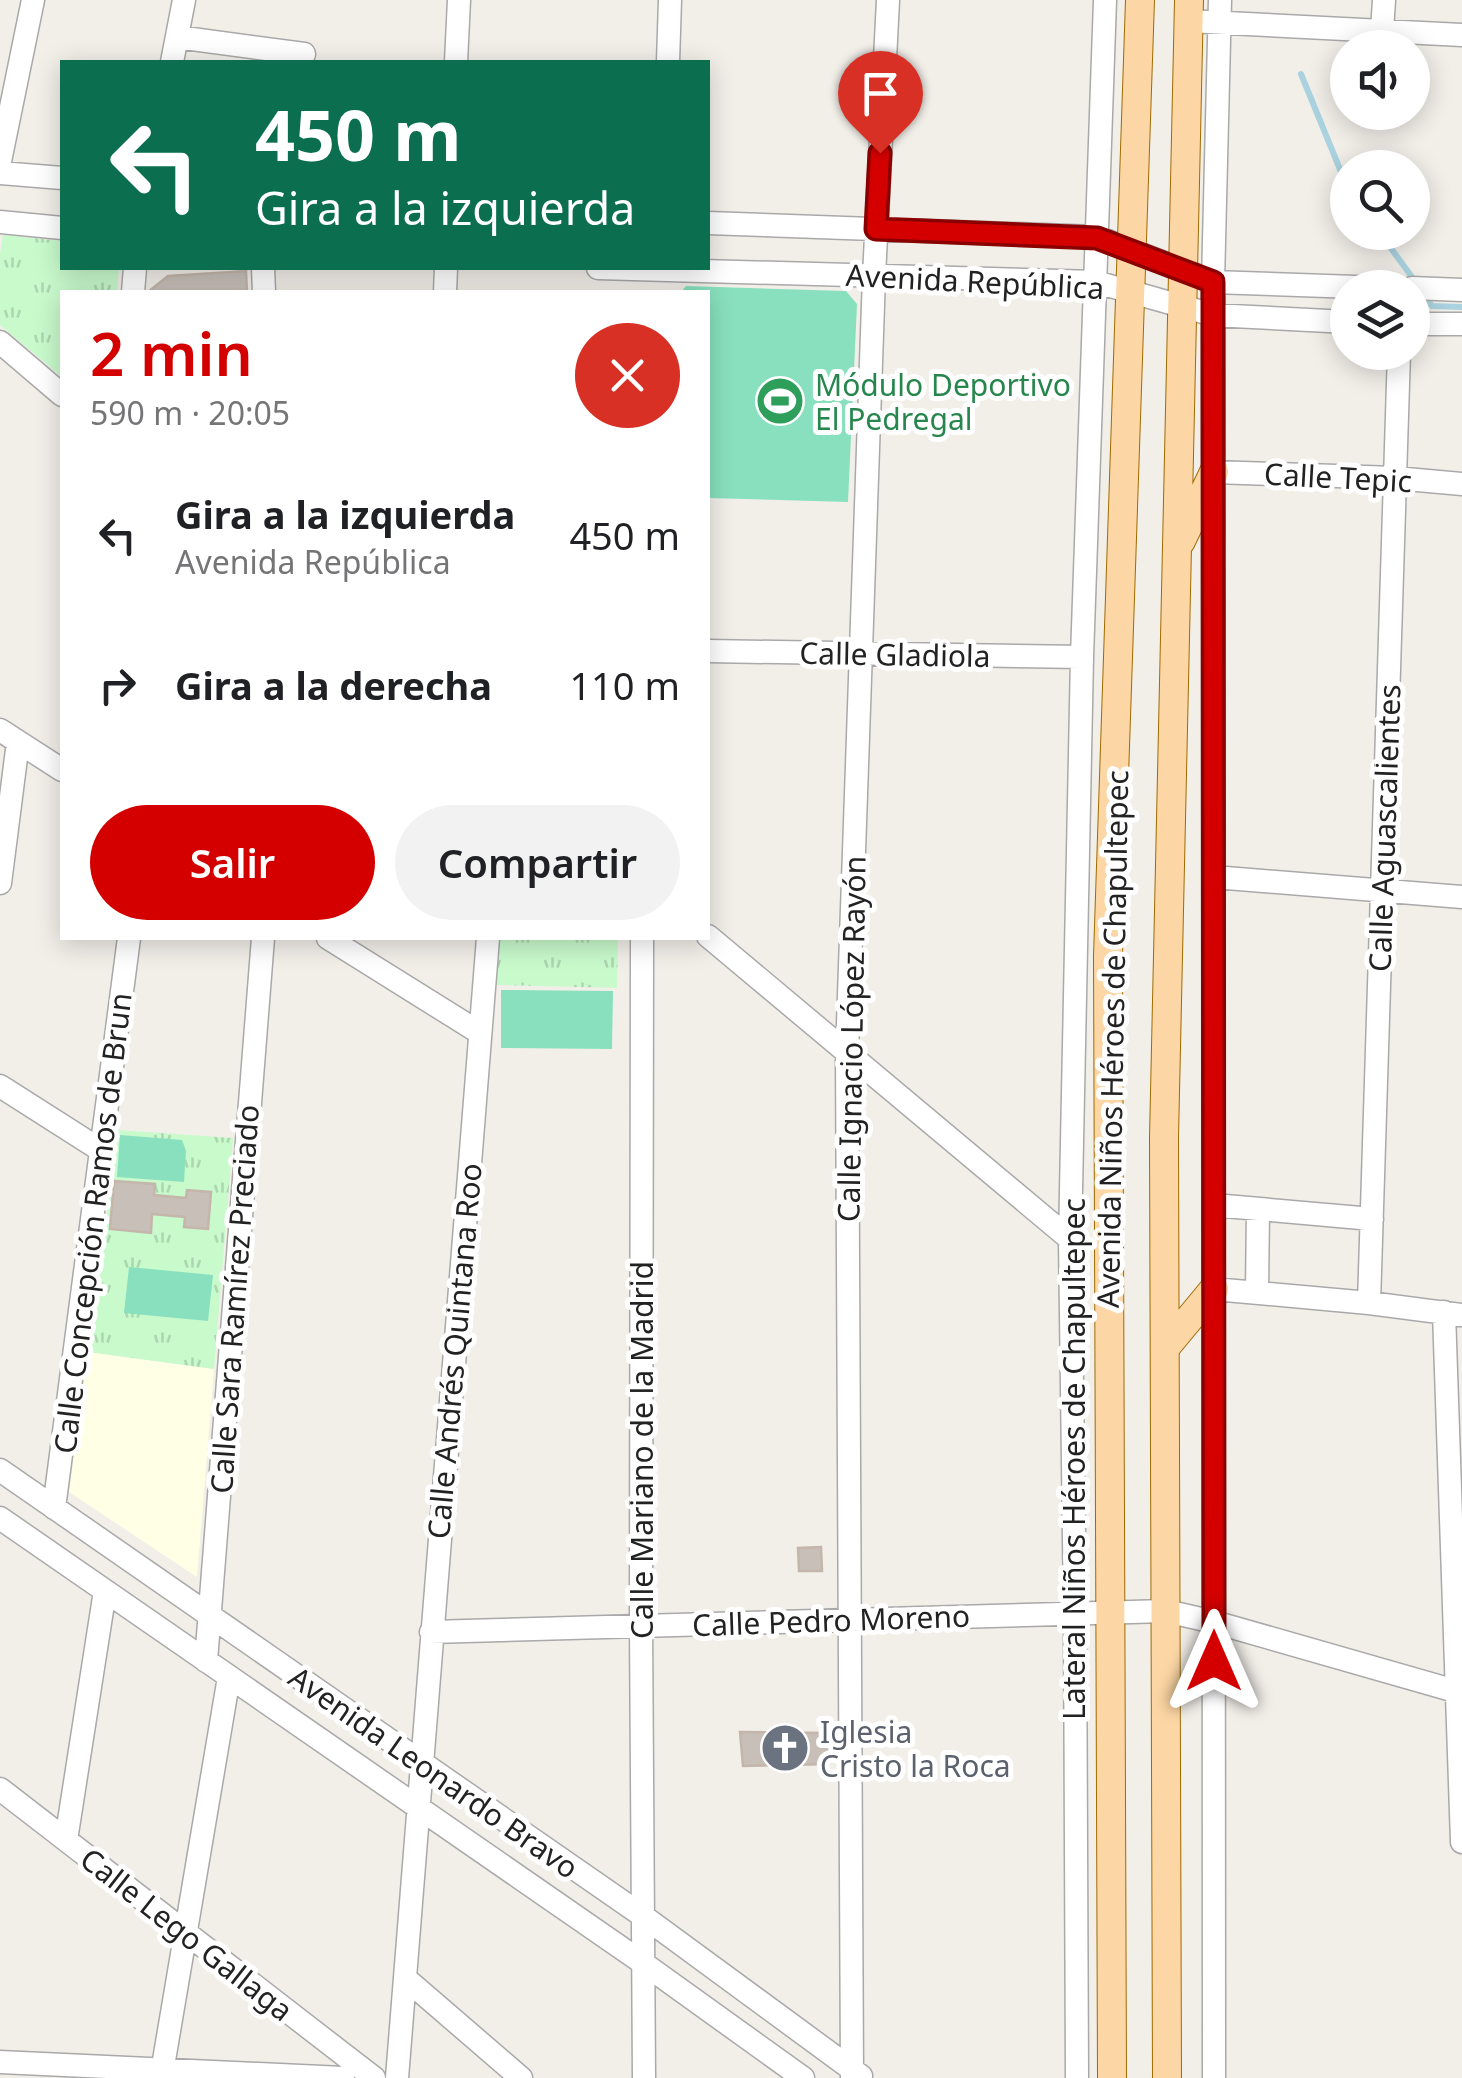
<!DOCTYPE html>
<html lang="es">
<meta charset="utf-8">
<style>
body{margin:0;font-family:"Noto Sans",sans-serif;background:#f2f2f2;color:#202124;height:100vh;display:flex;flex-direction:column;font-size:38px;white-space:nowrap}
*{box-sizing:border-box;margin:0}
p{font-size:32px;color:#757577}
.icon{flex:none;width:55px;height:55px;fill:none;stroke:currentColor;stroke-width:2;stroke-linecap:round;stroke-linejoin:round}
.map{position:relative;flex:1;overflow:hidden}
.sheet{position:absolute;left:60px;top:290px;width:650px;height:650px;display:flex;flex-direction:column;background:#fff;border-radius:0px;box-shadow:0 5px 25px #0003}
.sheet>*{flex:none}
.hud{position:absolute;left:60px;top:60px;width:650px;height:210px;border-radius:0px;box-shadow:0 5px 25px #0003;background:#0b6e4f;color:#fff;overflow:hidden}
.tools{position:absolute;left:1330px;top:30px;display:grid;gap:20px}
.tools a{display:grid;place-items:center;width:100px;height:100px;border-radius:50%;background:#fff;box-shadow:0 5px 25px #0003;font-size:50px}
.pin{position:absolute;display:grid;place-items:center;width:85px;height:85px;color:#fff;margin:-102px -42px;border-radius:50% 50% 50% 0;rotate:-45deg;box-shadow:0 0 10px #0007}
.pin .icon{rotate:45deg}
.me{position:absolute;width:110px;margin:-55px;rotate:0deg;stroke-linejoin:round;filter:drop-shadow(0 0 8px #0008)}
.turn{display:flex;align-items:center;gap:35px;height:210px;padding:0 30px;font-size:45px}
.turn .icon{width:130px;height:130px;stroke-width:2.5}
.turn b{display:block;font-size:70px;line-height:85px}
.round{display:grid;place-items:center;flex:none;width:105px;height:105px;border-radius:52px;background:#f2f2f2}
.summary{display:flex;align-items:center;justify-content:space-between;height:170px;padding:0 30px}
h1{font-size:60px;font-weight:600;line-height:75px;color:#d40000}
.primary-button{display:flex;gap:20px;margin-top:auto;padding:20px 30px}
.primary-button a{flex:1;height:115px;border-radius:60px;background:#d40000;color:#fff;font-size:40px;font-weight:600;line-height:115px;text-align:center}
.primary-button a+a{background:#f2f2f2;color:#202124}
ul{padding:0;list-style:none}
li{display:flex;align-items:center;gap:30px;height:150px;padding:0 30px}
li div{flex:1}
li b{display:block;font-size:38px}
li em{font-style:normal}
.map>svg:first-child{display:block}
</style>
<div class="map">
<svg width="1462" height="2078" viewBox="0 0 1462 2078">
<defs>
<pattern id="park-tufts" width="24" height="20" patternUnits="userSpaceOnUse" patternTransform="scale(2.5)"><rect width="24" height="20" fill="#c8facc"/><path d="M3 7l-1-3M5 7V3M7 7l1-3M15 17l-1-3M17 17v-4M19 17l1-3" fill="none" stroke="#acd6af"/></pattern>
</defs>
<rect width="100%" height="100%" fill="#f2efe9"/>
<path fill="#ffffe5" d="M88,1352L214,1369L197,1577L69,1492Z"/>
<path fill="url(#park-tufts)" d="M3,235L62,241V268H119L117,292H62V377L0,325V254Z
M499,938H618L617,988L496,985Z
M118,1130L233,1138L214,1369L88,1352Z"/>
<path fill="#88e0be" d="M686,286L846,291L857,304L848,502L708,498V292H681Z
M501,990L613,991L612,1049L501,1048Z
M120,1135L182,1140L186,1151L184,1182L117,1177Z
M129,1267L213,1275L208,1321L124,1313Z"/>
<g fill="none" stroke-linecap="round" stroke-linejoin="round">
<path stroke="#aad3df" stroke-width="6" d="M1301,74L1348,189
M1379,232L1412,277
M1428,300L1432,306L1462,307"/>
</g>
<path fill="#c7bfb8" stroke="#c4b6ab" stroke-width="2.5" d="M246,271L247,292H148L168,276Z
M114,1181L155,1184L154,1195L186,1198L187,1190L211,1192L208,1229L184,1227L185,1217L152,1214L151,1233L110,1229Z
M821,1547L822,1571H799L798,1548Z
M740,1732L829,1733V1764L743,1766Z"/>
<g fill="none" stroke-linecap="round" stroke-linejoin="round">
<g stroke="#a9a9a9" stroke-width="25">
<path id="minor" d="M1188,21L1462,35
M1382,31L1384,0
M177,37L304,54
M172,62L184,0
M456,62L459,0
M668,62L670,0
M0,161L33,0
M0,173L62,178
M0,222L62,228
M708,223L1097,237L1213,282L1384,288
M263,268L264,292
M598,268L1096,282L1213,315L1348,322
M1412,288L1462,290
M133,292L135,268
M445,292L446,268
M1412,324H1462
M0,342L62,395
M1214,472L1395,478L1462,484
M708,651L1082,657
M0,730L62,770
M1214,877L1462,897
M0,883L18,742
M708,936L1070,1239
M328,938L480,1033
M642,938L641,1626L644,2078
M0,1086L102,1151
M1214,1205L1372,1219
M1214,1289L1369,1303L1462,1315
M1257,1292L1258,1209
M1369,1303L1399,352
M1444,1312L1462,1842
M0,1470L643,1916L861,2076
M54,1508L129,938
M0,1518L643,1963L803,2078
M431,1632L1166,1611L1214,1622L1462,1693
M206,1661L263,938
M0,1789L374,2078
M66,1840L105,1591
M405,1978L521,2078
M0,2062L343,2078
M161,2078L229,1677
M397,2078L488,938
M852,2078L847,1053L874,276L888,0
M1077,2078L1075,1612L1070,1239L1082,657L1105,0
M1214,2078L1213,282L1220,0"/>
</g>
<g stroke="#a06b00" stroke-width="30">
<path id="major" d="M1181,541L1214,472
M1165,1348L1214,1289
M1112,2078L1108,956L1140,0
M1167,2078L1164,1138L1189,0"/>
</g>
<use href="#minor" stroke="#fff" stroke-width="22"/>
<use href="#major" stroke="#fcd6a4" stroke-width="28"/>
</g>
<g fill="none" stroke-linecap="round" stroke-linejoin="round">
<g stroke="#8a0000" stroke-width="25">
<path id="route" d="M880,153L876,229L1097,238L1213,282L1214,1661"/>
</g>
<use href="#route" stroke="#d40000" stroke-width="18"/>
</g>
<defs>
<g id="stadium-disc" transform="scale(2.5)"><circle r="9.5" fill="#2e9e5b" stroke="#fff"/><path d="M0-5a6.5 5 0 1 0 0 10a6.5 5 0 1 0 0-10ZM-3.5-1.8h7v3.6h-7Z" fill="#fff"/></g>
<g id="church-disc" transform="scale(2.5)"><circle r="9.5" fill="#6b7280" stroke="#fff"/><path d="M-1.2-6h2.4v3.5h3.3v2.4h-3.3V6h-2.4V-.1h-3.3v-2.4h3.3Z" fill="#fff"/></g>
</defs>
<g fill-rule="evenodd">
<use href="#stadium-disc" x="780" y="401"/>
<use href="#church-disc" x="785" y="1748"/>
</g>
<g text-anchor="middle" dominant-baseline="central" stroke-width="10" stroke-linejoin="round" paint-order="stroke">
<g font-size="30" fill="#222" stroke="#fff">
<text transform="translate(975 281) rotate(3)">Avenida República</text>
<text transform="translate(1338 477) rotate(3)">Calle Tepic</text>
<text transform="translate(895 654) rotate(1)">Calle Gladiola</text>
<text transform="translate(1384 828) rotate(-88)">Calle Aguascalientes</text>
<text transform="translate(851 1039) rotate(-89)">Calle Ignacio López Rayón</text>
<text transform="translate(1112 1039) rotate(-89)">Avenida Niños Héroes de Chapultepec</text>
<text transform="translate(92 1223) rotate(-83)">Calle Concepción Ramos de Brun</text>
<text transform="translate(234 1299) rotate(-86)">Calle Sara Ramírez Preciado</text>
<text transform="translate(454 1351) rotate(-85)">Calle Andrés Quintana Roo</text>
<text transform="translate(641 1450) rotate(-90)">Calle Mariano de la Madrid</text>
<text transform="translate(1073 1459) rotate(-90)">Lateral Niños Héroes de Chapultepec</text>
<text transform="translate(831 1620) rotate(-2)">Calle Pedro Moreno</text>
<text transform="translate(434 1772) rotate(35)">Avenida Leonardo Bravo</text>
<text transform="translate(187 1934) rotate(38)">Calle Lego Gallaga</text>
</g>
<g font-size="30" fill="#27864d" stroke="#fff" text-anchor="start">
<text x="815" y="384">Módulo Deportivo<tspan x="815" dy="34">El Pedregal</tspan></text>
</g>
<g font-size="30" fill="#5b616d" stroke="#fff" text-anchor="start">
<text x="820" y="1731">Iglesia<tspan x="820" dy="34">Cristo la Roca</tspan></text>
</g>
</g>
</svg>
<div class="tools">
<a><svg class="icon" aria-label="sound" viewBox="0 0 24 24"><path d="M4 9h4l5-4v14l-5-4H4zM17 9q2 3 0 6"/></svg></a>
<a><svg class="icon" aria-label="search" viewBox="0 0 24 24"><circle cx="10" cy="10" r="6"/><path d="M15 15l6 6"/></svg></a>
<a><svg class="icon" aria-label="layers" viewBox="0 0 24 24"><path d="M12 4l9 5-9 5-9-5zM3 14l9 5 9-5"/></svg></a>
</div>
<div class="pin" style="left:880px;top:153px;background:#d93025"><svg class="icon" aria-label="arrive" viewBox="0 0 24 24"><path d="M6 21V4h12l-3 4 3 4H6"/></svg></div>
<svg class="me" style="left:1214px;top:1661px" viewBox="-20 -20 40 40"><path d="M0-17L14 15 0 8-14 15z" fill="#d40000" stroke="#fff" stroke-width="4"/></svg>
<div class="hud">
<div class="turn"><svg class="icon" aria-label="left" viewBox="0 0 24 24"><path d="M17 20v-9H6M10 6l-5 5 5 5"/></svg><div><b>450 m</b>Gira a la izquierda</div></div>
</div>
<section class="sheet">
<div class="summary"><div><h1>2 min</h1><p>590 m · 20:05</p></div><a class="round" style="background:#d93025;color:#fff"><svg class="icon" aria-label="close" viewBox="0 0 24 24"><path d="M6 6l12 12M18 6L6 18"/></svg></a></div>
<ul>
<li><svg class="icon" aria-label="left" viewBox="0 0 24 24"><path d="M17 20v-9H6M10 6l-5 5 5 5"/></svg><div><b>Gira a la izquierda</b><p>Avenida República</p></div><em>450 m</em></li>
<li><svg class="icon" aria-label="right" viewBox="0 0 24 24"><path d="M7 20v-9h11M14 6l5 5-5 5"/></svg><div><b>Gira a la derecha</b></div><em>110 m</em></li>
</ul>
<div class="primary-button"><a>Salir</a><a>Compartir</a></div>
</section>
</div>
